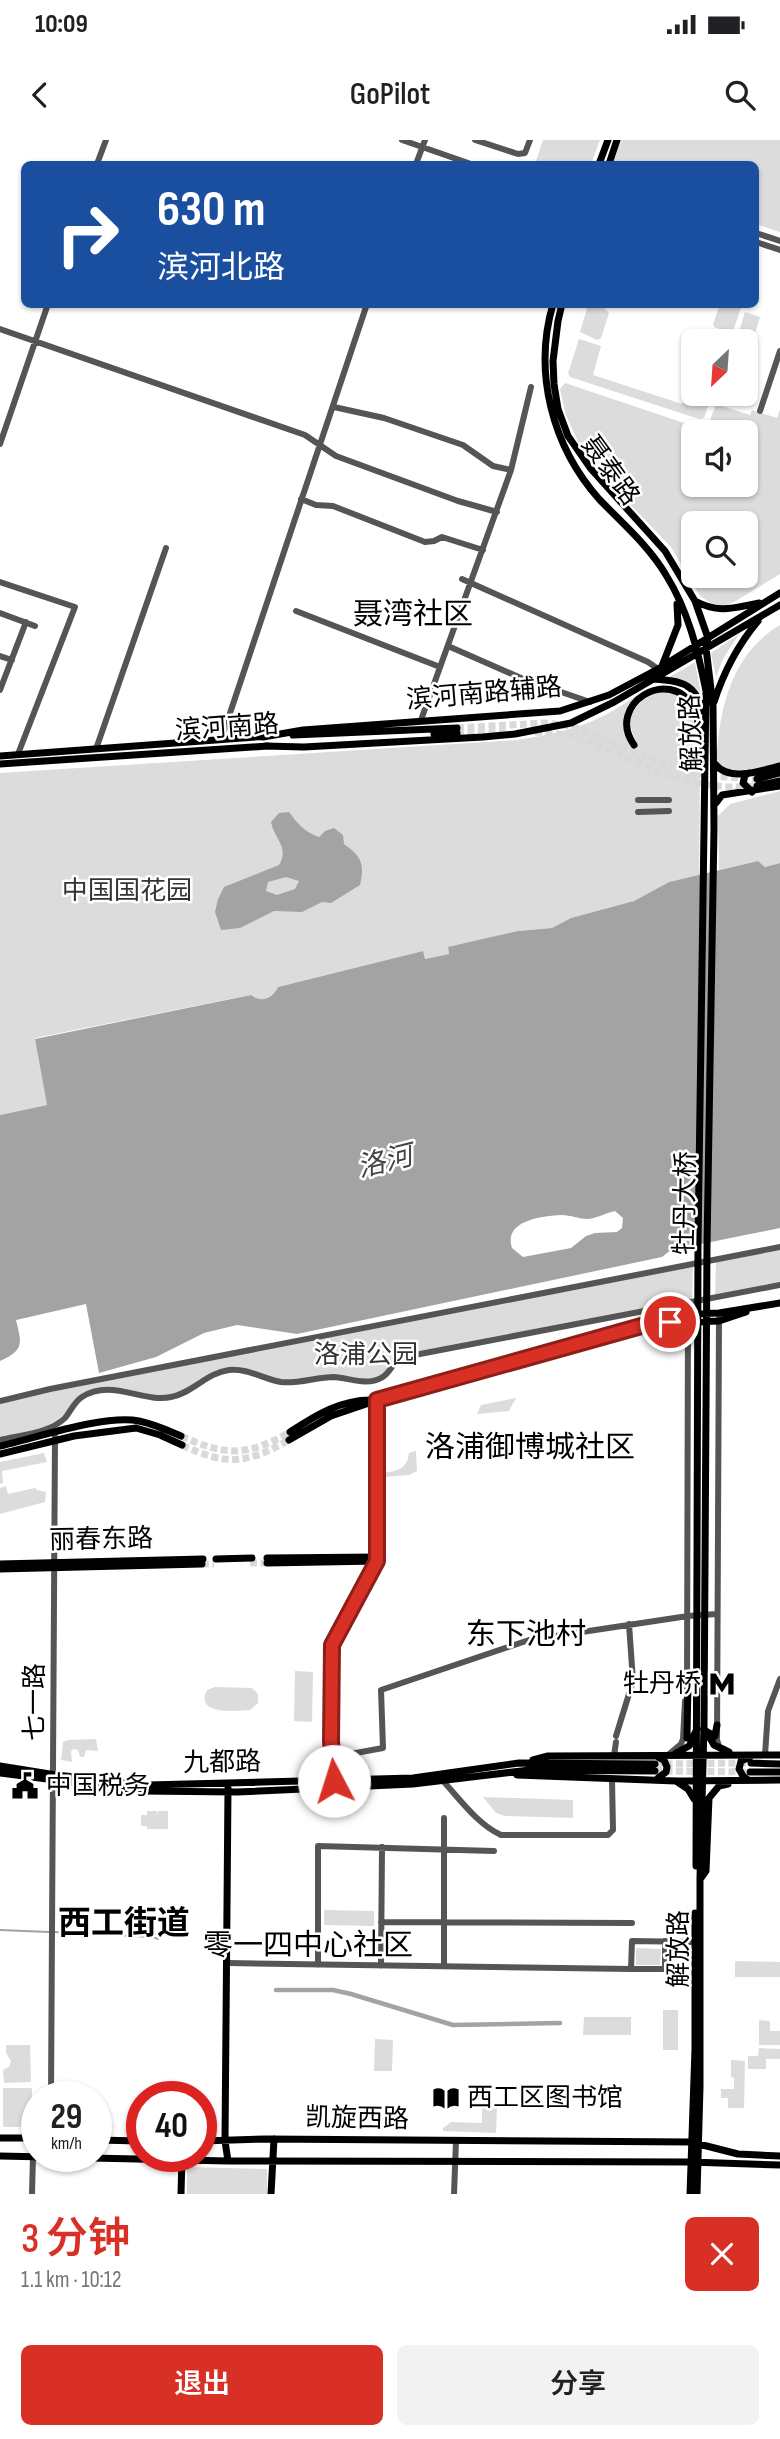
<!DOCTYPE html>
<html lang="zh">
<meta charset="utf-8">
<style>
body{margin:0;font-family:"Sofia Sans Condensed","Noto Sans SC",sans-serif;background:#f2f2f2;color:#202124;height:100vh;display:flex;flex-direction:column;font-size:26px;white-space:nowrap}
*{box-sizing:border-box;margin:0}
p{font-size:23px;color:#757577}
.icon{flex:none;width:38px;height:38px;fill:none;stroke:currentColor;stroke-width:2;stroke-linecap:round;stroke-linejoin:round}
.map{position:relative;height:2054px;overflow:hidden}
.drawer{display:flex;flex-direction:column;background:#fff;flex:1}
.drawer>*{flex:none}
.banner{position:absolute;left:21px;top:21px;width:738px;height:147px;border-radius:10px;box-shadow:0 2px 5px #0004;background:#1a4fa0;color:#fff;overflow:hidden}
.needle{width:46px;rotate:205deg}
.tools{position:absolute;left:681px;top:189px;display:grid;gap:14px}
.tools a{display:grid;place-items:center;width:77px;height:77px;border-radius:10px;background:#fff;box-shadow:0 2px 5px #0004;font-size:35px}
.speed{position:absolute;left:21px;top:1941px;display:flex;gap:14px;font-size:35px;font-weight:700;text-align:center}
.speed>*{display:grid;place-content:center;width:91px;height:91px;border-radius:50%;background:#fff;box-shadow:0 2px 5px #0004;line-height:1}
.speed small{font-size:18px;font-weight:400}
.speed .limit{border:10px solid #d22;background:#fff;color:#111}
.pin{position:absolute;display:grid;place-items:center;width:60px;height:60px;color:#fff;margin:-30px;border:4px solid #fff;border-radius:50%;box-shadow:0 2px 7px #0007}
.me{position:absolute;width:77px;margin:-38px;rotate:355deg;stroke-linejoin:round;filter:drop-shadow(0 0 5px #0008)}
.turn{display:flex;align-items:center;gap:24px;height:147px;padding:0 21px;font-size:32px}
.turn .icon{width:91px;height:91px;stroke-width:2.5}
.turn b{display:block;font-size:49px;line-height:60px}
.round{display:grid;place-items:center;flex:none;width:74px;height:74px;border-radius:10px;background:#f2f2f2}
.overview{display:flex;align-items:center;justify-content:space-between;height:119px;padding:0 21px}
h1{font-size:42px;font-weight:600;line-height:52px;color:#d93025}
.button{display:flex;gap:14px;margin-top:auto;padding:14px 21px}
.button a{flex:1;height:80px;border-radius:10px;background:#d93025;color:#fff;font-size:28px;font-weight:600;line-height:80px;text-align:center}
.button a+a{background:#f2f2f2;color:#202124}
.status{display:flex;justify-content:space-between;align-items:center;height:49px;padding:0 35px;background:#fff;direction:ltr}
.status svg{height:19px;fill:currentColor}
header{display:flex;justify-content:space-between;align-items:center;height:91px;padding:0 21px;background:#fff;font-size:32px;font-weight:600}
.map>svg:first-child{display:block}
</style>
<div class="status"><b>10:09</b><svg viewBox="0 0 49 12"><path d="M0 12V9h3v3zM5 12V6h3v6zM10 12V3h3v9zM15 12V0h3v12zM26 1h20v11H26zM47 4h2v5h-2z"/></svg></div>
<header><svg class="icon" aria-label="back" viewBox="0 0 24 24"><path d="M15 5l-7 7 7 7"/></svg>GoPilot<svg class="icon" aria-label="search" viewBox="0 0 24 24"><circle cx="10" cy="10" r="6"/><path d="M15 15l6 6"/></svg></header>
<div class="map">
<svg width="780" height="2054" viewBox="0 0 780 2054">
<rect width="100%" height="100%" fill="#fff"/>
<path fill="#dcdcdc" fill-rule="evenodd" d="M543,0H600L591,24H535Z
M621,0H780V92L756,84V24H613Z
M720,164L742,165L733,191L730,193L714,187L713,184Z
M588,165C595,163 605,167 609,173L601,198L597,200L580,192Z
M745,172L760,177L753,200L738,195Z
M579,199L601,206L593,235L682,264L690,240L693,241V254H712L704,278L699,279L570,237L568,233Z
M565,243L699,288L709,283L716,264L750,275L752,270L777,278L780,269V434L734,462L723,466L711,463L700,456L671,407L602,335L579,304L566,275L560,249ZM693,292H746V345H693ZM693,383H746V436H693Z
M780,485V623C768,626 731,635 721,627C714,620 717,609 718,601C723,554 738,510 780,485Z
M739,494L723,519L716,537L711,513Z
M695,522L701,554C692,542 682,539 668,538Z
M664,552C709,562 685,596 700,625L699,735L669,742L634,761L571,778L552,788L518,791L448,808L449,814L424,819L423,811L278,847C272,859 262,863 250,855L35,898L47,965L0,975V633L517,600C566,592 596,585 637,555C623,571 619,588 632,607L637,603C621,577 637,557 664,552Z
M780,651V723L765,727L758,721L719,730L718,676L730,664Z
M780,1107V1145L715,1157L716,1119Z
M693,1124L692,1161L399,1218L379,1240L336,1237L280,1242L227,1230L188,1251L159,1258L122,1250L82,1256L50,1288L0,1300V1261Z
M516,1258L509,1271L477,1274L481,1265Z
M416,1311L417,1331L409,1335L383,1337L382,1333C396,1331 407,1330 409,1313Z
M44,1313L47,1322L2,1331L3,1343L0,1344V1322Z
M6,1346L8,1354L35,1348L37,1350L46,1352L45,1362L0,1374V1348Z
M295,1531L313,1532L312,1582L294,1581Z
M215,1547L252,1548L258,1554V1563L250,1570C236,1571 194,1575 207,1550Z
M96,1599L98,1611L86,1610L84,1617H80L78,1610L74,1609L71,1611L72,1622L61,1620L63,1602L68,1600Z
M483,1657L573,1660V1678L505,1676L496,1673Z
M147,1671H157L158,1676V1671H168V1689H147V1686H141V1675H147Z
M324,1770L374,1771V1786L324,1785Z
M636,1808L661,1809L660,1825H636Z
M735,1821L780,1822V1837H735Z
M663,1870H678V1910H663Z
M584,1877H631V1895H583Z
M759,1880L770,1881V1891H780V1905H759Z
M375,1899L393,1900L392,1931H374Z
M6,1905H30L31,1942L4,1943L3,1930L9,1927L11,1921L6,1913Z
M759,1908L780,1909V1919H766V1929H748V1916H758Z
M731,1920L745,1921L744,1968H728V1958H721V1949H734V1938L731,1937Z
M3,1948H32V1980H35L37,1987H3Z
M482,1965L497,1966L496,1993L443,1991V1988L451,1982L482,1983Z
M187,2027L267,2029V2054H187Z"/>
<path fill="#a3a3a3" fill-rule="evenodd" d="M289,672C298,684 303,691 319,697L325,691L334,688L343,695L344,704C361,716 365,723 360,745L331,763L322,762L302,772L274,771L240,788L221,790L215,772L218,759L224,747L279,725C290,707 274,699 271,682L279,673ZM286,737L299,741L295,749L277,755L266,751L268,742Z
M758,721L765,727L780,723V1088L671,1110L662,1117L297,1194L237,1185L204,1193L156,1217L99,1233L86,1164L16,1180C22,1204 24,1210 0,1221V975L47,965L35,899L251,855C262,863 272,859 278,847L423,811L425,819L449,814L448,807L518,791L552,788L571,778L634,761L669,742ZM615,1071L623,1078L622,1088L617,1092L595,1093L586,1096L571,1108L523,1117L512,1108C503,1081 541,1076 561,1075C571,1075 579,1079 588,1079C598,1078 605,1073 615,1071Z"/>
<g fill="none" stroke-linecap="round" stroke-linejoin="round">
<path stroke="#a3a3a3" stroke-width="2" d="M0,1790L49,1792
M54,1792L153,1797L158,1799"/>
<path stroke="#a3a3a3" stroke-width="4.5" d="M276,1850H333L351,1854L453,1885L560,1883"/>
<path stroke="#d9d9d9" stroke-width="7" stroke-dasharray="7 3.5" stroke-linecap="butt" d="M457,588L544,583L571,586L674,628L710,636L757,639
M535,592C576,592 611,611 647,627C681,642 720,650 757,646
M457,593L509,592
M181,1296C226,1316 246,1317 290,1292
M182,1305C226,1326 247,1324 289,1300
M250,1423H267
M202,1424H214
M655,1624L751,1623
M655,1631L750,1632"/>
<path stroke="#555" stroke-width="6" d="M402,0L471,24
M475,0L518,14L525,13L530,0
M97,24L106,0
M416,24L425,0
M756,93L780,101
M756,102L780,110
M0,189L305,295L336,316L458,361L497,372
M334,267L384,278L463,305L493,326L511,330
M760,271L780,211
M0,304L48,164
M301,359L316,365L333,366L425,402L434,401L442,397L483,410
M462,439L648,522L658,529
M0,442L75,467L18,614
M296,471L440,527
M0,473L35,486
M448,506L521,538L590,562
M0,516L12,520
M0,550L26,482
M421,580L511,330L531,247
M221,600L367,164
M96,609L166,408
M638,660H669
M638,672L669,671
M719,1178L717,1600L719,1606L724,1609
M0,1261L50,1249L780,1107
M0,1300C21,1295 50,1293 65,1278C71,1271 74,1262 82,1257C111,1238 142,1263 171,1257C193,1253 206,1233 229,1230C248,1228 263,1239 281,1242C299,1244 316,1237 334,1237C349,1238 367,1246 381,1238C390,1234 392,1224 399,1218L780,1145
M687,1547L688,1174
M616,1596L633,1541L629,1484
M668,1615L681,1604L683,1599L685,1561
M765,1615L768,1571L780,1539
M614,1616L616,1602
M334,1624L345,1615L383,1608L381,1550L529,1500L688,1476L717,1474
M442,1640C460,1659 477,1684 501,1695H608L613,1690L612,1639
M334,1641L331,1601L332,1505L378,1421V1260
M444,1678V1826
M381,1782L632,1783
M665,1801V1829H631L632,1801L695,1802
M228,1823L631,1829
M318,1825V1706L494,1711
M381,1826L382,1707
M51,1956L55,1297
M32,2054L33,2016
M454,2054L456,2001"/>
<path stroke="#000" stroke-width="7" d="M599,24L608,0
M609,24L617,0
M553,164C533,232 552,306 599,359C622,383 649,406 666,435C688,470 698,511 706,551L698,1105L696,1726
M562,164L558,181L553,221L554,244L558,269L568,296L591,329L665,411L695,461L708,498L706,508L713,566L714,688L707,1106L704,1585L700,1738V1947L697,2054
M695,461C719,474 733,468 759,463
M662,526L678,485L677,464
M654,539C681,541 696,543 702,571
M714,562C724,531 737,506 758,481
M434,594L457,593
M293,595L457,588
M263,597L303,590L560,571L609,555L658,529L780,453
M634,605C605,564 670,525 693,567C702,583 697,604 702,621
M265,606L304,607L483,597L515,594L571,583L614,562L780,465
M0,616L268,596
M0,624L268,606
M715,624C729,642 761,631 780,626
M749,633L745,635L743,643L752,652
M757,639L780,633
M757,646L780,641
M716,663L722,655L780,646
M668,1183L719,1181L746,1172
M290,1292C316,1275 342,1259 373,1260
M289,1300L331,1276L378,1260L688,1174L719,1173L780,1163
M0,1306C36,1298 105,1274 139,1281C154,1284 167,1290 181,1296
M0,1314L74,1296L136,1288L160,1295L182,1305
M267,1418L378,1417
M216,1419L252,1418
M267,1423L378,1421
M0,1424L203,1419
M0,1429L202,1424
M688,1542L687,1598L693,1597L697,1589
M706,1591L714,1605L729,1612
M707,1592L715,1596L717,1585
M676,1613L689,1606L695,1596
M533,1620L548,1616L780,1615
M751,1623L780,1624
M0,1626L56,1635L148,1645L413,1638L519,1623L655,1624
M750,1632H780
M0,1633L141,1651L237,1652L413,1644L530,1630L655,1631
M517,1635L676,1641L780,1640
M658,1638L666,1632L667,1627L664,1620L658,1617
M748,1640L743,1636L739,1629L741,1621L750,1617
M676,1641L688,1649L694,1659
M701,1738L706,1731L709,1658L719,1646L728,1644
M0,1998H37
M96,2000L142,2001
M201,2001L266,1999L691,2002L738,2014L780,2016
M0,2016L228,2021L690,2022L780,2025
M228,2021L225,2001L228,1648
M181,2054L182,2016
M271,2054L274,1999
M690,2054L695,1909V1773"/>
</g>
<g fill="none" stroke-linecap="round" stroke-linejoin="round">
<g stroke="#8d1f18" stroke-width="18">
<path id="route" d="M334,1641L331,1601L332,1505L377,1421V1260L652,1183L670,1182"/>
</g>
<use href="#route" stroke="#d93025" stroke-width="12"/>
</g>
<defs>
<g id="metro-bare" transform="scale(2.1)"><path d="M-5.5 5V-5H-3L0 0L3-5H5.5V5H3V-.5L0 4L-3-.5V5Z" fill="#000" stroke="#fff" stroke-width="2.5" paint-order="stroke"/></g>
<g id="civic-bare" transform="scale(2.1)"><path d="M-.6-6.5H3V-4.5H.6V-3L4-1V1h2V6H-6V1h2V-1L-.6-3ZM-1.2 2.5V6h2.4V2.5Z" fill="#000" stroke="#fff" stroke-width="2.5" paint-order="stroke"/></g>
<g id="library-bare" transform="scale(2.1)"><path d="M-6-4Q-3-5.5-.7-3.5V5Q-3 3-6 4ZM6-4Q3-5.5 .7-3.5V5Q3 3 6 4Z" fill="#000" stroke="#fff" stroke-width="2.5" paint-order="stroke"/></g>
</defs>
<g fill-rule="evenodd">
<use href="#metro-bare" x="722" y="1544"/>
<use href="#civic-bare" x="25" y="1646"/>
<use href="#library-bare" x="446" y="1958"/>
</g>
<g text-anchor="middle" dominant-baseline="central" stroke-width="5" stroke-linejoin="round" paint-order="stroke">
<g font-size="26" fill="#000" stroke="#fff">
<text transform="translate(610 331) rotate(54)">聂泰路</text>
<text transform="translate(484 554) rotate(-5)">滨河南路辅路</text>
<text transform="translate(227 588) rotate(-4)">滨河南路</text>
<text transform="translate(692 593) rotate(-92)">解放路</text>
<text transform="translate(686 1063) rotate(-89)">牡丹大桥</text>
<text transform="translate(101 1400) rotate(-1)">丽春东路</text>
<text transform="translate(35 1562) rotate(-90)">七一路</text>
<text transform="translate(222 1623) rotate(-1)">九都路</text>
<text transform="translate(679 1809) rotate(-90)">解放路</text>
<text transform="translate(357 1979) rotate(1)">凯旋西路</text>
</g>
<g font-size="26" fill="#333" stroke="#fff">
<text x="127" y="751">中国国花园</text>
<text x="366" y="1215">洛浦公园</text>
</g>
<g font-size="26" fill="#000" stroke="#fff" text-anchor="start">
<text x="701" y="1544" text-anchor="end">牡丹桥</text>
<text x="46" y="1646">中国税务</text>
<text x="467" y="1958">西工区图书馆</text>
</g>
<g font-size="28" font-style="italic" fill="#444" stroke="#fff">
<text transform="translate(385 1022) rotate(-14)">洛河</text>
</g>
<g font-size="30" fill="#000" stroke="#fff">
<text x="413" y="475">聂湾社区</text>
<text x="530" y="1308">洛浦御博城社区</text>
<text x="526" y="1495">东下池村</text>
<text x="308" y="1806">零一四中心社区</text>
</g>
<g font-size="33" font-weight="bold" fill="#000" stroke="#fff">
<text x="124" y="1784">西工街道</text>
</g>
</g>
</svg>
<div class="tools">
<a><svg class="needle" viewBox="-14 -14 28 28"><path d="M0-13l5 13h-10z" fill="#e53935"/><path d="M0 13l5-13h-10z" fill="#757577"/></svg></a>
<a><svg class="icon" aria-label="sound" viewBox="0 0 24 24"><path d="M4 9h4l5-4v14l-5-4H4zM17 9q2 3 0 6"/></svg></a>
<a><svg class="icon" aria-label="search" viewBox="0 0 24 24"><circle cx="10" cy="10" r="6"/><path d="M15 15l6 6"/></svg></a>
</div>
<div class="speed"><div>29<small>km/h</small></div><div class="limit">40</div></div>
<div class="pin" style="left:670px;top:1182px;background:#d93025"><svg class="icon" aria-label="arrive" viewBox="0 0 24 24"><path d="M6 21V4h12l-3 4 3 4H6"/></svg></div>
<svg class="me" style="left:334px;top:1641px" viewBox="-20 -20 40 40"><circle r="19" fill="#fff"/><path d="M0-13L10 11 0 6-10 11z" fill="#d93025"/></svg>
<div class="banner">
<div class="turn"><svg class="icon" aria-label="right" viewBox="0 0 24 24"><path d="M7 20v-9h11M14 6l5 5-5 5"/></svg><div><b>630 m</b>滨河北路</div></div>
</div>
</div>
<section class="drawer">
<div class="overview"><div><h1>3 分钟</h1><p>1.1 km · 10:12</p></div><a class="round" style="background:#d93025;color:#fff"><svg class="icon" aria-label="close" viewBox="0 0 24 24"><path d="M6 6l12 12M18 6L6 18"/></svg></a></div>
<div class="button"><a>退出</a><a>分享</a></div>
</section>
